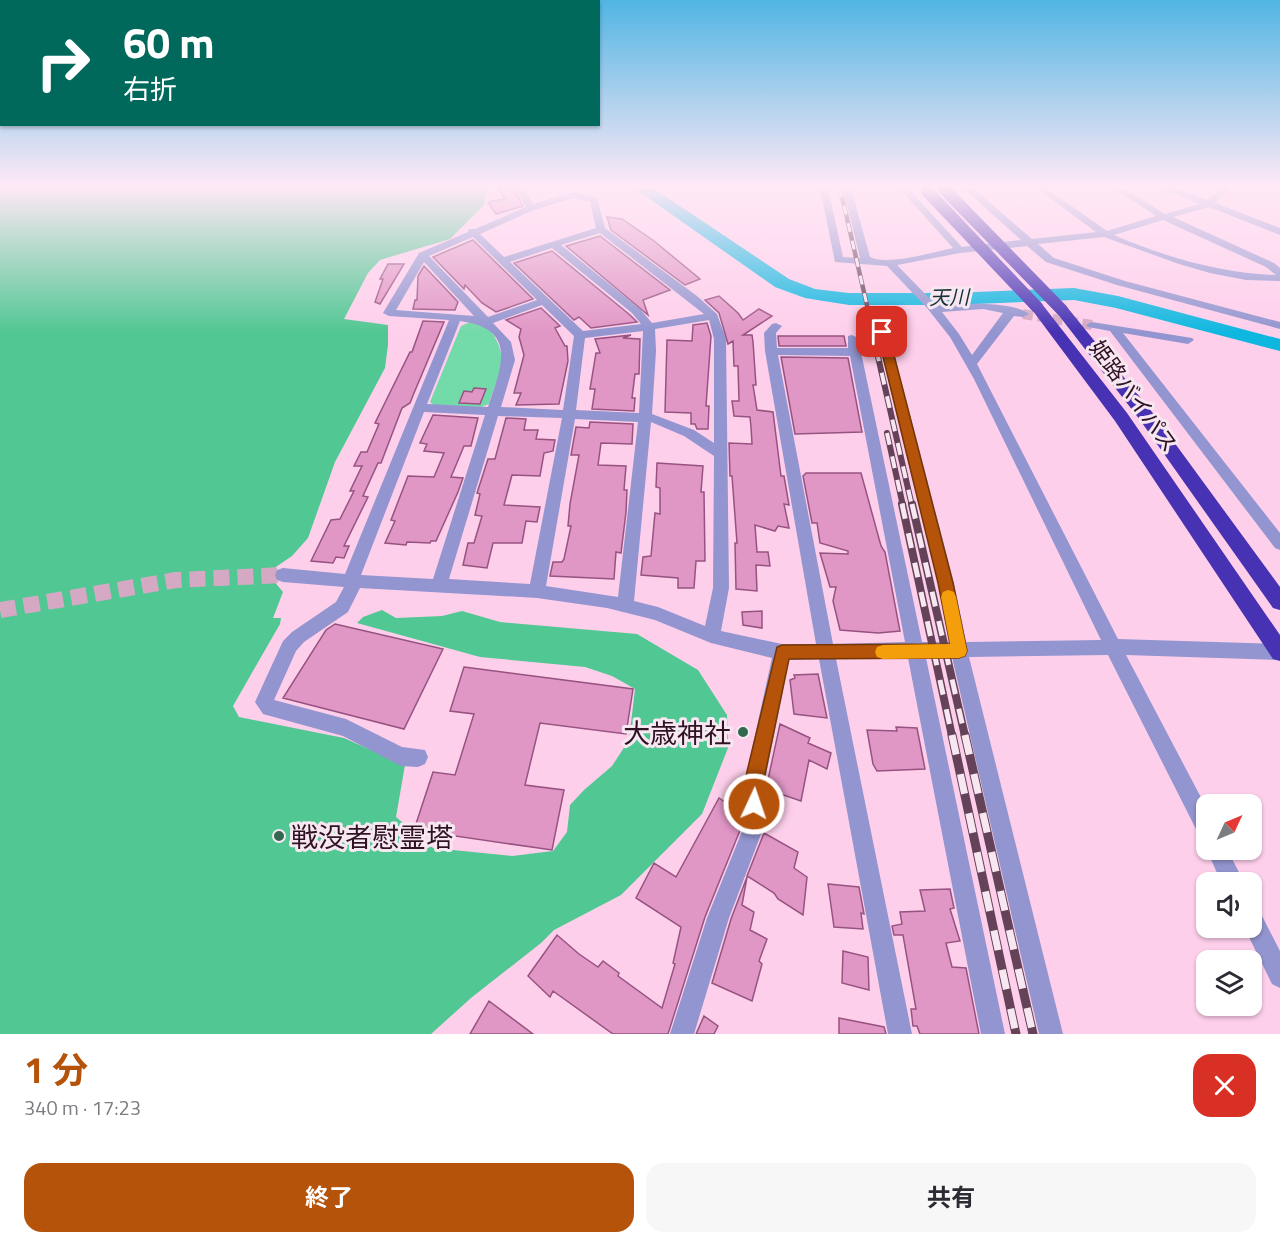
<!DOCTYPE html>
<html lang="ja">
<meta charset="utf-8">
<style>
body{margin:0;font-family:"Titillium Web","Noto Sans JP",sans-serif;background:#f7f7f7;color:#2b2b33;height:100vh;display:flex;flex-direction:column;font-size:22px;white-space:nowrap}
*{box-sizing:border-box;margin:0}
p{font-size:20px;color:#7c7c81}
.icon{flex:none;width:33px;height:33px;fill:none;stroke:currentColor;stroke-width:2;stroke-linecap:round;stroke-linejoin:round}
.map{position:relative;height:1034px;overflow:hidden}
.drawer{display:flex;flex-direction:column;background:#fff;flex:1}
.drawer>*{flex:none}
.hud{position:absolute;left:0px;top:0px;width:600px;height:126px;box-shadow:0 2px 4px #0004;background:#00695c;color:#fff;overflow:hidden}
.needle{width:39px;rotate:46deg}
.buttons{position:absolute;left:1196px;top:794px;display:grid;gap:12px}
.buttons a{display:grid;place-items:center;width:66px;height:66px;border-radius:12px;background:#fff;box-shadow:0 2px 4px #0004;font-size:30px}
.pin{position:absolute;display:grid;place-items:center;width:51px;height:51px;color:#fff;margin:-26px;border-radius:12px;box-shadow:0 3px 9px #0006}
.me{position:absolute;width:66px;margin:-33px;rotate:3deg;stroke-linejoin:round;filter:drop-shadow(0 0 4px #0008)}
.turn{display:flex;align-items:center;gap:21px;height:126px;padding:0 24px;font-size:27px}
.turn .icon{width:78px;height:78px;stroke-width:2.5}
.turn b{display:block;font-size:42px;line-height:51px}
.round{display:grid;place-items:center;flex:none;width:63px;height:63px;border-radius:18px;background:#f7f7f7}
.overview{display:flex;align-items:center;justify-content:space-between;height:102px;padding:0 24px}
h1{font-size:36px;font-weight:700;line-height:45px;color:#b45309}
.button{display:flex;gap:12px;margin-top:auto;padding:12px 24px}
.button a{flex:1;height:69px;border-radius:18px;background:#b45309;color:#fff;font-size:24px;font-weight:700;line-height:69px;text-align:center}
.button a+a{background:#f7f7f7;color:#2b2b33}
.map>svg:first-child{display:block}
</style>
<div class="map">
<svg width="1280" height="1034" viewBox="0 0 1280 1034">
<rect width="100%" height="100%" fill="#fecfeb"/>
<path fill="#73daa9" d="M470,322L489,328C511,359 499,370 489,404L481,407L435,406L430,402L461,326Z"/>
<path fill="#51c793" d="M0,188H488L484,205L450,239L380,260L368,273L344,319L388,325V345L385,368L335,462L308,538L292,556L267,573L283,592L273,618H281L280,624L233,706L239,717L344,738L405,765L396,817L433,848L512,856L553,851L567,832L570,805L584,790L612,766L629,740L635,689L612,676L585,667L480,657L357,623L363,617L382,610L396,618L442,616L462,611L500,622L637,634L698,670L727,715L728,748L702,814L621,895L554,930L541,943L471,998L431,1034H0Z"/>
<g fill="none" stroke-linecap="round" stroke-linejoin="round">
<path fill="#0eb7df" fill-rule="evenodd" d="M634,188H653L789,279L815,289L849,293H951L1074,288L1118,296L1280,339V351L1116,308L1074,300L951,305H849L805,298L775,287Z"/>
</g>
<path fill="#e197c6" stroke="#975380" stroke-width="1.5" d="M498,188H513L523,206L496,214L488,202L505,199Z
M607,217L622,219L654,241L700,279L685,285L611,230Z
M600,236L670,290L643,300L648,315L566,246Z
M473,240L533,299L496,312L482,303L465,285L464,289L433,257Z
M552,251L630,315L637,322L591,328L579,317L574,320L514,263Z
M388,264H404L380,304L375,302L383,279H380Z
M424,266L458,302L455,310L413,309L415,300H417L418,276Z
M719,296L738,313L743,320L759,309L772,316L743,335H752L753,342L756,385H753L757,410L773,412L781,476H784L789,505L784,504L789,528L778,526L775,531L755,525L757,552H768L770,566L756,565L757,591L736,589L735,543H737L732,476H730L729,443L752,444L751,427L750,417L734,416L732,401H739L738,366H734L733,341L728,344L719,313L705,300Z
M541,308L560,326L555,328L565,346H567L568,361L559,404L516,405L521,393H514L524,355L519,337L521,329L506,320Z
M423,321L444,322L414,393L410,403L402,408L381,463H378L363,496L368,497L344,546H349L344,558L336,557L333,563L311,561L331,520L340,519L354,491H350L362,466H354L361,452H367L379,424L375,423L410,352H412Z
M707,323L711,336L706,406H709L708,429H697L695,424H691V413L665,412L667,340L692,341L693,325Z
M631,335L623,338L640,339L639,374H635L632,398H635L634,411L592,409L595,389H590L596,353H600L595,339Z
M778,336H844L846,346H779Z
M781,357L848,358L862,432L795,434Z
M474,388L486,389L480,404L459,403L464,391L472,392Z
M433,415L478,418L471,446H464L451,477L463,478L458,492L436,541H431L430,543L407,542L406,545L385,543L395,521L391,520L408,476L434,477L444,453L424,451L427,444L420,443Z
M506,418L526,419L524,430H538L536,439L555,440L553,451L544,453L540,476L512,475L504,505L540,507L537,522L526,521L522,543H493L487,568L463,565L468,543H474L482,516L475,515L480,494L477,493L488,459H495Z
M590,422L633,424L632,444L601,443L598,465L626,466L624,490H627L626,512L621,553L616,552L614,579L550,576L553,562H562L564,559L571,526H568L570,504L579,455H571L576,427L589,428Z
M657,463L703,466L701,492H704L705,561H696L694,588H678V578L641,575L643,557L651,556L655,513L660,514V488L656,487Z
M806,473H861L881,546L885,552L900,631L878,633L840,630L833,601L836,587H830L820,553L848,554V551L820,543L817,523H812L803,476Z
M762,611V628L743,625L742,612Z
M335,624L443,649L404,729L283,698L326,630Z
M464,667L633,689L626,734L540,723L525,785L564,790L552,850L414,830L433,772L455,775L474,714L450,711Z
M818,674L827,718L794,714L790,680L795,678L794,675Z
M780,724L810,738L808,743L831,753L827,769L809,760L801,801L766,789Z
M896,727L917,728L925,769L877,771L873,764L867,730L897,731Z
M719,798L742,814L743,823L705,917L668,1034H613L553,991L550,997L528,976L557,935L579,954L598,967L603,961L619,973L618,976L662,1008L675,964L673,963L681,927L636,898L654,863L676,877Z
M764,833L798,852L794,868L807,877L803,915L778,899L774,893L747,876Z
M747,877L742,905L754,912L750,930L767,939L759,961L762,964L752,1001L712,983L731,919Z
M828,884L859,887L864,914L861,913L863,929L834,927Z
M950,889L954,908L950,909L960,941L946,943L952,967L966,968L979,1034H920L917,1026H913L911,1009H916L903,935H894L892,926L902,924L900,912L925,911L920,890Z
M843,951L868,957L869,990L842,983Z
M489,1001L533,1034H470Z
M704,1016L718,1026L714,1034H696Z
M839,1018L884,1027L886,1034H839Z"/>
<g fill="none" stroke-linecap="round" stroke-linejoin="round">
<path stroke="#d5a9c3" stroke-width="10" stroke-dasharray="10 5" stroke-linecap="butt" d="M1023,314L1092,325"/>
<path stroke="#d5a9c3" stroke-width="16" stroke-dasharray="16 8" stroke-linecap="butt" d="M0,610L176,580L283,575"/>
<path fill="#9295cf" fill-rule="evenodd" d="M515,188H524L533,204L573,192L597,198L605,228L697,296L717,314L726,339L729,588L721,631L782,644H816L765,351L764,333L772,324L776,323L782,326L776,333L777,348H848V336L852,335L858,338L922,642H949L938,583L875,326L881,323L887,326L954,583L966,642L1101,640L974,379L950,337L927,308L887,266L835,262L820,188H828L843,257L860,258L843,188H851L870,257C886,266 934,252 953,248L899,188H908L962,247L1021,240L963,188H973L1032,239L1096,232L1036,188H1046L1107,231L1156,216L1113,188H1123L1165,214L1200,204L1159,188H1172L1208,200L1222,188H1231L1215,203L1280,228V235L1209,207L1173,217L1274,263L1280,268V281L1246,280L1210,273L1179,264L1104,237L1038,244L1054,258L1125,281L1280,322V329L1117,285L1046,262L1027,246L960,253L897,265L936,305C959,304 1011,300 1029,314L1023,317L1014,316L977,364L1118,639L1280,644V660L1126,655L1206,807V838L1199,835L1108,655L969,657L1063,1034H1039L952,657L926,658L1005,1034H981L908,658L836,659L912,1034H888L819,659L789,660L764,785L765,824L729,918L694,1034H670L707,918L745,824L744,785L772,658L711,643L655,620L607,608L537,598L360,588L348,612L304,642L296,651L274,700L346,719L402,747L425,750L428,757L425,764L418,767L401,766L343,736L263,714L255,702L283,641L292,632L336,602L344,587L283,582L277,580L275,575L277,570L283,568L345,574L449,320L389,316L383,313L419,253L468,232L469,229H475L526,207ZM573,198L590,202L596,228L504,257L480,234L534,210ZM1163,220L1266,267L1276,275C1223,274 1162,256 1114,235ZM600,233L704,314L652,323L640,309L561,245ZM473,237L537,300L488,317L429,256ZM552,248L632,313L641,324L583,331L510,262ZM424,262L474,316L396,310ZM542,305L574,336L563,410L501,407L515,360L511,342L493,323ZM983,309L1003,313L972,355L959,334L942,312ZM709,320L714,339V443L694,430L652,414L656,351L655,329ZM460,321C519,329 501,367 488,407L427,404ZM643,331L639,413L576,410L585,338ZM778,355L850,356L905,642L833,644ZM424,412L485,415L433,579L361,575ZM498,416L562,418L530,584L449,579ZM575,419L638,422L618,597L546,586ZM651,422L684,436L714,456L713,588L705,626L658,607L634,601Z
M1092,322L1192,338L1194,340L1188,344L1123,333L1280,533V550L1275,548L1110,331L1088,327L1086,325Z
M1206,848L1227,849L1244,882H1221Z
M1251,907L1259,910L1280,951V988L1272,984L1244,927H1251Z"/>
<path fill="#4632b2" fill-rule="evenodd" d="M1037,303L1042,304L1127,413L1280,635V661L1273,659L1115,421L1030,307Z
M1062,306L1067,307L1152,412L1280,587V610L1273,608L1140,420L1057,313L1055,310Z"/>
<g stroke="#644358" stroke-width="4.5">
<path id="rail-far3" d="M840,188L872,327"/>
</g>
<g stroke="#644358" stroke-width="6">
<path id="rail-far2" d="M871,326L912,506
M887,433L903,506"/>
</g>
<g stroke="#644358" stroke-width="8">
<path id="rail-far1" d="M902,504L952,736
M912,504L965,736"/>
</g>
<g stroke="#644358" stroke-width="9">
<path id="rail" d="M952,735L1016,1034
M965,735L1033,1034"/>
</g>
<use href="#rail-far3" stroke="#f7e7f0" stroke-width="3" stroke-dasharray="9" stroke-linecap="butt"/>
<use href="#rail-far2" stroke="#f7e7f0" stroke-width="4" stroke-dasharray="12" stroke-linecap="butt"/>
<use href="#rail-far1" stroke="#f7e7f0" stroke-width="5" stroke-dasharray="15" stroke-linecap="butt"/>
<use href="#rail" stroke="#f7e7f0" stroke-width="7" stroke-dasharray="20" stroke-linecap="butt"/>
<path stroke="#4632b2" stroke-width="12" d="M945,190L1062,310
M927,191L1037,307"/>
</g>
<linearGradient id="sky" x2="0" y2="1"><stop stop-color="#51b5e4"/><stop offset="0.56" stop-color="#ffe9f6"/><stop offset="1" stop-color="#ffe9f6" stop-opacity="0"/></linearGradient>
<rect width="1280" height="333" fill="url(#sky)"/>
<path fill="#b45309" stroke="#753606" stroke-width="1.5" d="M882,329L888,332L953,583L967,651L965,656L959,658L789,659L763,784V804L761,811L754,813L748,811L745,804L744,784L777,647L782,645L950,644L938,583L877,332Z"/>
<path fill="#f59e0b" d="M948,590L954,592L956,597L967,651L965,656L959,658L883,659L877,657L875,652L877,647L883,645L950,644L941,597L943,592Z"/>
<g fill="#32684f" stroke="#f7e7f0" stroke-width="2">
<circle cx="743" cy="732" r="6"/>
<circle cx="279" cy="836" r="6"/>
</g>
<g text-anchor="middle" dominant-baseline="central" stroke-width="6" stroke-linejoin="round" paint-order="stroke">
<g font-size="20" font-style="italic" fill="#172f36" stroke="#f7e7f0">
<text transform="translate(949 297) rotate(-1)">天川</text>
</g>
<g font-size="22" fill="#2f1325" stroke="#f7e7f0">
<text transform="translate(1134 396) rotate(54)">姫路バイパス</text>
</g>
<g font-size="27" fill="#2f1325" stroke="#f7e7f0" text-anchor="end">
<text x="731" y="732">大歳神社</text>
<text x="291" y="836" text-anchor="start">戦没者慰霊塔</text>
</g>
</g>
</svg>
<div class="buttons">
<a><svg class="needle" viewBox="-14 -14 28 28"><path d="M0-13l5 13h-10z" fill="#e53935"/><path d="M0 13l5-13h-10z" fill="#7c7c81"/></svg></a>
<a><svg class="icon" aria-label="sound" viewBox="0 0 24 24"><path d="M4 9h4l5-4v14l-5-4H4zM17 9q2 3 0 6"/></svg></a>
<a><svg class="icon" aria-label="layers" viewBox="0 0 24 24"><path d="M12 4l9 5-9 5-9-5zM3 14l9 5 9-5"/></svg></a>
</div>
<div class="pin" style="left:882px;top:332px;background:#d93025"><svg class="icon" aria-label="arrive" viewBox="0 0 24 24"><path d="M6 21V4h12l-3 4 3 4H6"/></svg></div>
<svg class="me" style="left:754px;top:804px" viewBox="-20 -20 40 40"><circle r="17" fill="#b45309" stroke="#fff" stroke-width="3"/><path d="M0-11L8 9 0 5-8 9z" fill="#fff"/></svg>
<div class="hud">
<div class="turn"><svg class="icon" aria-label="right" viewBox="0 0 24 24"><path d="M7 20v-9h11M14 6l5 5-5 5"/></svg><div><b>60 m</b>右折</div></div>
</div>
</div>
<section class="drawer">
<div class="overview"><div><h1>1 分</h1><p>340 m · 17:23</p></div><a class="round" style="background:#d93025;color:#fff"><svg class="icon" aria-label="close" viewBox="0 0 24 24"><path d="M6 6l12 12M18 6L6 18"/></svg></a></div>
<div class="button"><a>終了</a><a>共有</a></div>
</section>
